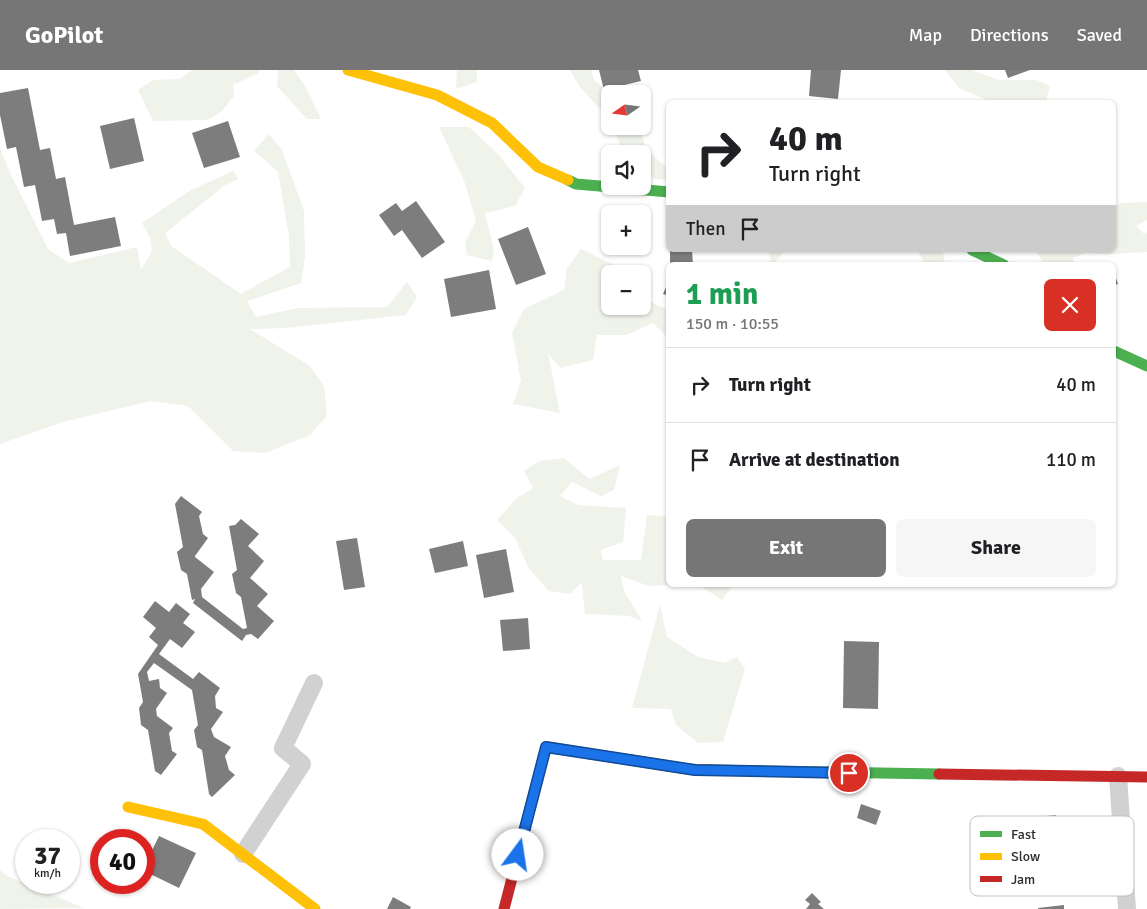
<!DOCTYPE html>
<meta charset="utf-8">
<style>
body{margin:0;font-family:Signika,sans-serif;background:#f6f6f6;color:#202124;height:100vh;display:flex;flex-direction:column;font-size:19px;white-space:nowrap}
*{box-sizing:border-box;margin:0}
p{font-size:16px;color:#757577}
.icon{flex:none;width:28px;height:28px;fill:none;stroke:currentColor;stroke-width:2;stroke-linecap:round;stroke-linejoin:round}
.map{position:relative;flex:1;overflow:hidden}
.sheet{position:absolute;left:666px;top:192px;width:450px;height:325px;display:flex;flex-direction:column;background:#fff;border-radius:8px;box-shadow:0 1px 4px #0004}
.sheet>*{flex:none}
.banner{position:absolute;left:666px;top:30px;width:450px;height:152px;border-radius:8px;box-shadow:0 1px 4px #0004;background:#fff;color:#202124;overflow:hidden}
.needle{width:32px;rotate:256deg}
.tools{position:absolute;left:601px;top:15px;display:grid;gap:10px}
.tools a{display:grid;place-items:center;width:50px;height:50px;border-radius:8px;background:#fff;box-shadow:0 1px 4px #0004;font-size:25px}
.speed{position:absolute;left:15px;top:759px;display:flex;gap:10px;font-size:25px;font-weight:700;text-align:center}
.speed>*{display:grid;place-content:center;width:65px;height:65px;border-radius:50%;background:#fff;box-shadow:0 1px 4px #0004;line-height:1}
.speed small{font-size:12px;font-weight:400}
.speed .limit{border:8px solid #d22;background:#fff;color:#111}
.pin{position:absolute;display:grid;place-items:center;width:42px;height:42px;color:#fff;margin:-21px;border:2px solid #fff;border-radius:50%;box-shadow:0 1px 5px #0007}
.me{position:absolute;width:55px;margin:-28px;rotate:14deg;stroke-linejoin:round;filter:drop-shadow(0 0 4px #0008)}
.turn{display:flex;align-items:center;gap:18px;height:105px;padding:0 20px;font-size:22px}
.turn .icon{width:65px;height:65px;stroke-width:2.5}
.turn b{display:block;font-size:35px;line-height:42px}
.then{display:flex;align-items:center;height:48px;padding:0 20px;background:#0003;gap:10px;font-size:19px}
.round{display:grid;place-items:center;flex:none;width:52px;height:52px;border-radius:8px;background:#f6f6f6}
.overview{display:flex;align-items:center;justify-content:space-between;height:85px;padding:0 20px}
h1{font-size:30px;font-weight:700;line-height:38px;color:#1e9e55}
.action{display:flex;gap:10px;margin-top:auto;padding:10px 20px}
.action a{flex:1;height:58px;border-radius:8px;background:#767676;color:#fff;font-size:20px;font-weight:700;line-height:58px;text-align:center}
.action a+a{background:#f6f6f6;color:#202124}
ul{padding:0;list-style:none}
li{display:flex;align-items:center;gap:15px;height:75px;padding:0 20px;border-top:1px solid #e0e0e0}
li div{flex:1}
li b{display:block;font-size:19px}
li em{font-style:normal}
header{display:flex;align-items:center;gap:30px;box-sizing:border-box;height:70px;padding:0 25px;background:#767676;color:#fff}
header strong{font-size:24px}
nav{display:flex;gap:28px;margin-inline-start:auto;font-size:18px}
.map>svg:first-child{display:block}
</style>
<header>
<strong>GoPilot</strong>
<nav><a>Map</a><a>Directions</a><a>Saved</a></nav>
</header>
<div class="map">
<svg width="1147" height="839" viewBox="0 0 1147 839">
<rect width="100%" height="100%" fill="#fff"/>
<path fill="#eff3ea" d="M192,0H259V3L233,15L234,26L222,41L208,50L153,51L138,20L153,10L180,9Z
M278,0H294L305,16L321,49H307L277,16Z
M457,0H477V12L456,19Z
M570,0H591L594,10L612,24H610V52L609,49L580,17Z
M945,0H971L999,10H1036L1050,16L1046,32H991L959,18Z
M612,56H639L646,79L669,100L666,110L643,107L642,84H624Z
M439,57H469L499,85L525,118L515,136L485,143L494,180L492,191L467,185L465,173L476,151L465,113Z
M269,64L282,80L304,141L305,187L301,213L247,231L256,247L298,238L387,237L407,212L417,227L406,245L285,258L250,259L310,296L324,316L327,346L310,365L265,383L233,381L188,336L150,331L63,352L0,374V78L10,103L48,179L69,193L137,177L141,200L152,181L150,168L142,153L191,120L233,101L238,109L224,116L165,163L171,176L241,224L290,197L289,166L278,102L254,81Z
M1147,132V150L1136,156L1144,164L1147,162V182L1109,184L1085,183L1073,188L1074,195H1044L1036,180H1114V137L1121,133Z
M581,179L616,196L618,204H610V236H642L643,229L669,240V269L653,253L626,265H597L593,290L560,298L548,283L560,343L513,334L521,311L512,263L524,239L564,220L567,198Z
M767,180H785L773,195Z
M919,180H943L944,190L946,195H926L918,182Z
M564,388L589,409L620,395L614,420L601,426L572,412L560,426L578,435L626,438L623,472L601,480L603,490H641L647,445L665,446L669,452V515L649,516L621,506L624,521L642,551L629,546L585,544L582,512L570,524L549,521L529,499L515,468L497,450L517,428L533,418L524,401L539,391Z
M699,515H733L722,530Z
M660,535L667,567L698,587L725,593L737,587L745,599L723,672L698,673L676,655L671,639L632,638Z
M0,800L7,806L84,838L0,839Z"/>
<path fill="#7d7d7d" d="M599,0H638L641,11L604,20Z
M811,0H841L838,29L809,26Z
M1005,0H1030L1008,8Z
M28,18L40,80L50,78L56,109L65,107L74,155L115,147L121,176L70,186L66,163L57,164L54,149L42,151L35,115L24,117L16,77L7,79L0,45V23Z
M134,48L144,91L110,99L100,56Z
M228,51L240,87L204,98L192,63Z
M416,131L445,172L422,188L402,160L394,166L379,145L396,133L402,141Z
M528,157L546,204L516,215L498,169Z
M670,180H692L693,195H670Z
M489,200L496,239L451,247L444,209Z
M1114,202L1118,214L1114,215Z
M669,210V226L663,224Z
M181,426L202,442L199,446L203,464L208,468L195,486V487L214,502L201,519L202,527L243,559L247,558L241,527L236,523L232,504L237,500L229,456L235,455L241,449L259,464L248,476L264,491L250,508L268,524L257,536L274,551L258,569L251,564L246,565L242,571L193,533L195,529L192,530L187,504L181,500L177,482L183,477L175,434Z
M357,468L365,517L344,520L336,471Z
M463,471L468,496L435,503L429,479Z
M506,479L514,522L484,528L476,485Z
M155,531L169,542L176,533L190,544L183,553L195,562L182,578L170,569L159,584L193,609L199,602L220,618L215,626L216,638L223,642L211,659L214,667L231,677L225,686L229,700L235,705L212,727L209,724L202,680L197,677L194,660L198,655L192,620L154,593L147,602L149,611L159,609L160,618L167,623L156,639L157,646L173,658L169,663L172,681L177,684L161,705L155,701L148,660L141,655L139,638L143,632L138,604L158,575L149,567L156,558L143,547Z
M528,548L530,579L503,581L500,550Z
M844,571L879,572L878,639L843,638Z
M861,734L881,741L876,755L857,748Z
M1056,745L1062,800L1032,803L1026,748Z
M159,766L196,783L179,818L144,801V797Z
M812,823L821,832L818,834L824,839H806L810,834L805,830Z
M393,827L411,837L410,839H387Z
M1064,835V839H1038V838Z"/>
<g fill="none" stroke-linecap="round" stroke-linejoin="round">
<path stroke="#d1d1d1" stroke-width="18" d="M1118,706L1127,839
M243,784L302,694L283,678L314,613"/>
<path stroke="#4caf50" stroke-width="11" d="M568,110L576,114L669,122
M972,180L1004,195
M1114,281L1147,296
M712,700L939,704"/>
<path stroke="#ffc107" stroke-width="11" d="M348,0L437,25L492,53L538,97L568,110
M128,737L203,754L315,839"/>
<path stroke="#c62828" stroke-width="11" d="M939,704L1147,707
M504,839L546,677L695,700H712"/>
</g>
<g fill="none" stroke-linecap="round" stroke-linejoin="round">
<g stroke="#114b97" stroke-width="12">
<path id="route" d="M518,785L546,677L695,700L849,703"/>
</g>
<use href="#route" stroke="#1a73e8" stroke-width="9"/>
</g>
<rect x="970" y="746" width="164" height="80" rx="8" fill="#fff" stroke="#c0c0c0" stroke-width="1"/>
<rect x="980" y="761" width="22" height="6" fill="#4caf50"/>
<rect x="980" y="783" width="22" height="7" fill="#ffc107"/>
<rect x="980" y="806" width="22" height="6" fill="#c62828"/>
<g font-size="14" fill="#2c2c2c">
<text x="1011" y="769">Fast</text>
<text x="1011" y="791">Slow</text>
<text x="1011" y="814">Jam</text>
</g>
</svg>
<div class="tools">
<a><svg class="needle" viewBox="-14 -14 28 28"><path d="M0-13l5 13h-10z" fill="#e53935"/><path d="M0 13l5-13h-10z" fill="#757577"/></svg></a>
<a><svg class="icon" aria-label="sound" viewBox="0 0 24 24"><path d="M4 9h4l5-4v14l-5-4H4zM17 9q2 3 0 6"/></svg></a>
<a>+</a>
<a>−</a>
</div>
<div class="speed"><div>37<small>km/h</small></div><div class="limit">40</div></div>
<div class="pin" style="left:849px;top:703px;background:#d93025"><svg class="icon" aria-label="arrive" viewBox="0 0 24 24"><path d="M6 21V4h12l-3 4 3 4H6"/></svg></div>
<svg class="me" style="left:518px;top:785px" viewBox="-20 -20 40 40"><circle r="19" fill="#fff"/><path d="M0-13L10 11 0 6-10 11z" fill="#1a73e8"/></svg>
<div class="banner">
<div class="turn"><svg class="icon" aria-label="right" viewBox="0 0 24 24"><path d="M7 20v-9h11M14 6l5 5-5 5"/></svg><div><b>40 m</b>Turn right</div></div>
<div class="then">Then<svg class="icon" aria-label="arrive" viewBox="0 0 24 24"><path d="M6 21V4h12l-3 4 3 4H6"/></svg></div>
</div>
<section class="sheet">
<div class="overview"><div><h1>1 min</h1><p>150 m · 10:55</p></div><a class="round" style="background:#d93025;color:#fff"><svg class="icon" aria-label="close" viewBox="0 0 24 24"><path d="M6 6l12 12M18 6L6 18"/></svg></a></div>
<ul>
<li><svg class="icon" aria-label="right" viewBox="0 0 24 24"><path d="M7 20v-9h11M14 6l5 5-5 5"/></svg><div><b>Turn right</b></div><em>40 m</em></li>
<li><svg class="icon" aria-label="arrive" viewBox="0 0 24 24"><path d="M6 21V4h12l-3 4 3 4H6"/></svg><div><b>Arrive at destination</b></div><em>110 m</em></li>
</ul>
<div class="action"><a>Exit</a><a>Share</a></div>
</section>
</div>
